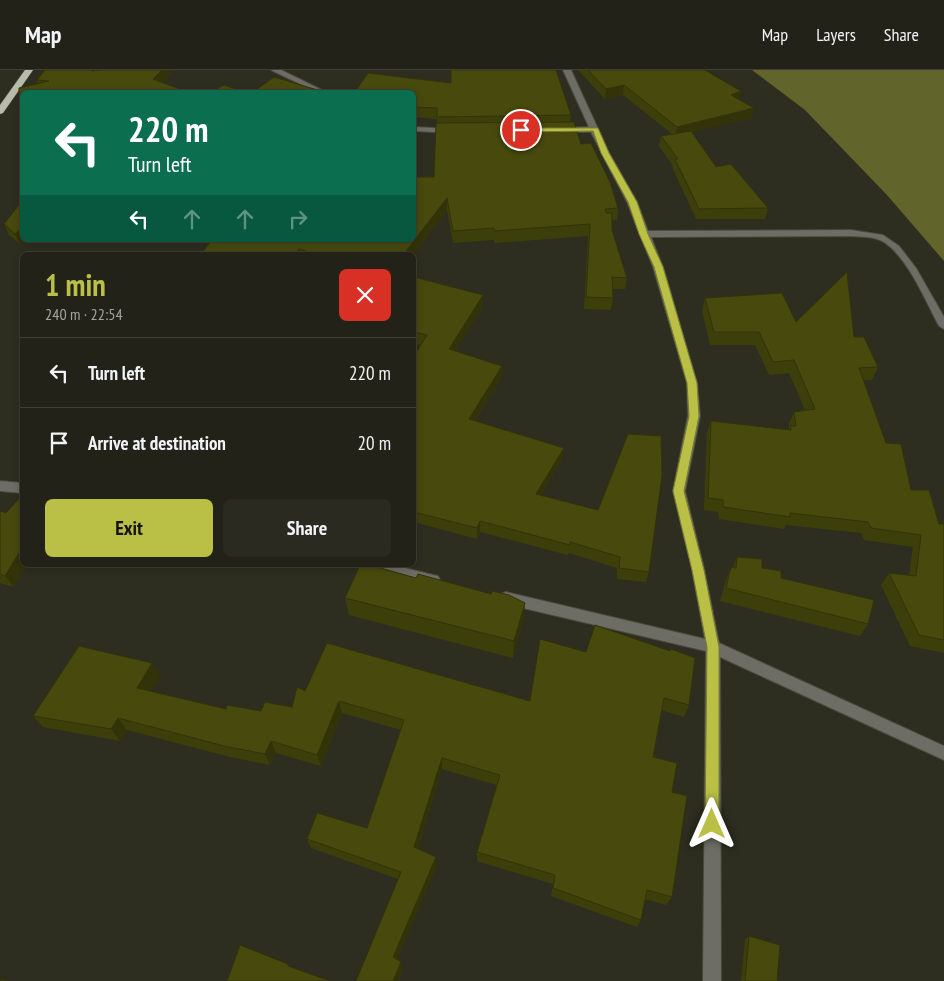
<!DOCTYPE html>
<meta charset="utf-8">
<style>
body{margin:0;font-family:"PT Sans Narrow",sans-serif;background:#2a2a21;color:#f1f3f6;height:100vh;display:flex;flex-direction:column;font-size:19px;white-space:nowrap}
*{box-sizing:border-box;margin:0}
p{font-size:16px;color:#a2a4a2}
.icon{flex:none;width:28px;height:28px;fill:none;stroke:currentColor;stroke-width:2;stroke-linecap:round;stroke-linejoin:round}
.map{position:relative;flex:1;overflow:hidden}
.sheet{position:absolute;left:20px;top:182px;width:396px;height:315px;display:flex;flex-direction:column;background:#222218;border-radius:8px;box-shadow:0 2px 8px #0003,0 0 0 1px #3f3f37}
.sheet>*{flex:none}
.guide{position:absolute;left:20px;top:20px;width:396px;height:152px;border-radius:8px;box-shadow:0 2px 8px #0003,0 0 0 1px #3f3f37;background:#0b6e4f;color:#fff;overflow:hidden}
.pin{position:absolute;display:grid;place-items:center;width:42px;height:42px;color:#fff;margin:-21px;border:2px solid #fff;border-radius:50%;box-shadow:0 1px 5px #0007}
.me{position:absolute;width:55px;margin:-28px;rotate:0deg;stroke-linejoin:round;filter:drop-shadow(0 0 4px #0008)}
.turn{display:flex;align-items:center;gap:18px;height:105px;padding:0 25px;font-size:22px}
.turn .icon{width:65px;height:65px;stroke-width:2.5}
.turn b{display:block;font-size:35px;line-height:42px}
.lanes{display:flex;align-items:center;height:48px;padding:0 25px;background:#0003;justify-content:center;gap:25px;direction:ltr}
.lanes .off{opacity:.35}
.round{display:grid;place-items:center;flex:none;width:52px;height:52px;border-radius:8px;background:#2a2a21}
.headline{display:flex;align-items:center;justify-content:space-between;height:85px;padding:0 25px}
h1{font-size:30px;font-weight:800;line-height:38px;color:#bac046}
.action{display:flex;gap:10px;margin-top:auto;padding:10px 25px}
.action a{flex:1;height:58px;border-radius:8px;background:#bac046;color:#111;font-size:20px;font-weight:800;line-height:58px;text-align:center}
.action a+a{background:#2a2a21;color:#f1f3f6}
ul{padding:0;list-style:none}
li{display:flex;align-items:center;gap:15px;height:70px;padding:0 25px;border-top:1px solid #3f3f37}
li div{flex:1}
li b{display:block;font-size:19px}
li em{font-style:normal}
header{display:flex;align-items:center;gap:30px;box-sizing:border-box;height:70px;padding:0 25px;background:#222218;border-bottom:1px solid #3f3f37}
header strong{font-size:24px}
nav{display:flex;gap:28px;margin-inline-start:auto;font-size:18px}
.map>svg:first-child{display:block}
</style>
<header>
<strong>Map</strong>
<nav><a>Map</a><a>Layers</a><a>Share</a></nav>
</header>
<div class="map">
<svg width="944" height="911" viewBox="0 0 944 911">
<rect width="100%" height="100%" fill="#2d2e20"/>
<path fill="#61652c" d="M752,0H944V191L887,125L805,40Z"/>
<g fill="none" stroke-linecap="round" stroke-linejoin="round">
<g stroke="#4a4c3e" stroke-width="2">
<path id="minor" d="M271,0H281L326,22H317Z
M563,0H571L609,83L637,132L648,161L851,160L883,165L899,176L916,198L944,247V259L939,256C926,232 907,185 882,171C873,166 861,167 851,166L651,167L663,197L697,313L700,346L685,421L704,499L719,573L944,676V690L720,587L721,911H703L706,581L506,534L501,532L499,528L501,524L506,522L705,569L692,499L673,421L688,346L687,313L653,197L627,132L591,62H560L556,60L560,58L589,57Z
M414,57L453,59L457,61L453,63L414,61Z
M0,411L22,413V423L0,421Z
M364,495H393L433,505L438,506L440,510L438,514L433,515L370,500L365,499Z"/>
</g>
<g stroke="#4a4c3e" stroke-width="1">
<path id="trunk" d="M25,0H33L3,43L0,44V35Z"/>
</g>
<use href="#minor" fill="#6d6d66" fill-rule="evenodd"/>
<use href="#trunk" fill="#b8baaa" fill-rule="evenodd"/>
</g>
<path fill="#3d3f0b" d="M45,0H174L162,13L188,22H22V34L19,26V18L38,13L37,10Z
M578,0H705L741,21L739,29L752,48L692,62L716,97L768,138L765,149H696L673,99V96L659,76L661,66L672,64L623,25L605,29Z
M414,22L571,45L570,52L581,74L618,138L617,150H612V160L627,208L625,219H613V228L611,240L584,239L588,166L495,173L494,170L453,173L447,140L413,185H200L414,170L434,107L437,53V49L414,47Z
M4,154L22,170H24L20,174L9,165Z
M414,207L483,225V237L455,281L502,307L475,351L564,378L562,389L541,425L649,502L646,512L617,509V498L569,483L568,485L480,462L477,469L414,452V286L420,275L414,274Z
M705,228L854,267L878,297L872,310H863L886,373L911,420L939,454H944V583L910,576L881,515L889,503L909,505L913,477L864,470L861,463L786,455L784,459L719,449L718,442L704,440L707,363L711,351L788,360L789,358V354L794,342L805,340L789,303L769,305L755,275H710L702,241Z
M0,441L22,495H27L13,517L0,513Z
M737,487L762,498L868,554L860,566L720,531L726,510L731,497H733Z
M416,508L525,533L523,550L513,588L349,545L345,528Z
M540,569L689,635L684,647L661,640L653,687L672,722V827L666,835L645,829L641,850L637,857L551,826L553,814L477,791V782L497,715L442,699L418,779L437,796L397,889L403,898L398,911H356L398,809L311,778L307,769L367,758L401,660L342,643L321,696L276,683L270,695L230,687L127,660L120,671L43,657L33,646L160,606L150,621L226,639L261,641L292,637L305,621L530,631Z
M749,866L777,911H741L745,870Z"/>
<path fill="#323309" d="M162,0H174L156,19L153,9Z
M624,15L623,25L605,29L606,19Z
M741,21L739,30L731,25Z
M754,38L752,48L675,67L677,57Z
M447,128V140L413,185H403Z
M22,157V170H24L20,174L15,164Z
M299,179L300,185H294Z
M483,225V237L449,291V279Z
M502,296V307L469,360V349Z
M564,378L562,389L535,435L536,424Z
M480,451V462L477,469V458Z
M22,478V495H27L13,517L5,506Z
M525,533L523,550L513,588L514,571Z
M152,593L160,606L145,630L137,618Z
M339,631L342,643L321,696L317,685Z
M118,648L127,660L120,671L111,659Z
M271,671L276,683L270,695L265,684Z
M442,688V699L416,786L414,777Z
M436,787L437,796L395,894L393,887Z
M401,892L403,898L398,911H393Z"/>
<path fill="#47490d" stroke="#323309" d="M45,0H94L92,1L99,0H162L153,9L188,22H22V26H19V18L49,11L37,10Z
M451,0H556L571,45L437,47V38L414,37V22H355L368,3L451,13Z
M588,0H705L741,21L731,25L754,38L677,57L624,15L606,19Z
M274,7L324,22H253Z
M224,15L245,22H211Z
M574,52L581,74L591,73L610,112L618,138L605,139L606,143H612V160L627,208L612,207L613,228L586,227L590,154L495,161L494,158L453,161L447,128L403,185H319L299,179L294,185H200L212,170H414V107H434L436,53Z
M691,61L716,97L731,94L768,138L699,139L675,89H678L661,66Z
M22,131V157L15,164L4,154Z
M847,202L854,267H864L878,297L859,298L886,373L901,374L911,420H929L939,454H944V570L919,565L889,503L916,506L921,465L871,458L868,452L790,443V447L723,437V430L708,428L711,351L791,360L790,356H796L794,342L815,339L794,290L773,292L759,262H714L705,228L782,223L796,252Z
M414,207L483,225L449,279L502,296L469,349L564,378L536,424L598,440L628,364L661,366L662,406L649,502L619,498L620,487L570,472V475L480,451L477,458L414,442V286L427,265L414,262Z
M22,425V478L5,506L0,504V441L6,443Z
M737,487L762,489V498L781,501V508L874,530L868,554L726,518L731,497L736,498Z
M360,495H370L416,508L418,504L491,524L492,521L509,525L525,533L514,571L345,528Z
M595,555L670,581L671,579L695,588L689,635L664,628L653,687L677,693L672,722L687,726L672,827L647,820L641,850L553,818L555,805L477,782L500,705L442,688L414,777L436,787L393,887L401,892L393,911H356L401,802L307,769L317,743L367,758L404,650L339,631L317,685L271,671L265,684L224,676L118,648L111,659L33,646L79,576L152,593L137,618L226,639L227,635L261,641L265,632L292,637L297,617L305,621L327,573L530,631L540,569L586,582Z
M749,866L780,875L777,911H745Z
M240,875L288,894V896L330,911H227Z
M0,909L10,911H0Z"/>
<path fill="#bac046" stroke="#797d2e" d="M519,58H598L609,83L637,132L648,164L663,197L697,313L699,346L684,421L704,500L719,577V754L717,759L712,761L707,759L705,754L707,577L692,500L673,421L689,346L687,313L654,197L639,164L628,132L601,83L593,61L521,62H519Z"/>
</svg>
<div class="pin" style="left:521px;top:60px;background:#d93025"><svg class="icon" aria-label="arrive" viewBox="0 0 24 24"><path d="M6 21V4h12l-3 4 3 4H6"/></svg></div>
<svg class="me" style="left:712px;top:754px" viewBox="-20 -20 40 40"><path d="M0-17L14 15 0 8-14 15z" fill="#bac046" stroke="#fff" stroke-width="4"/></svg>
<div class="guide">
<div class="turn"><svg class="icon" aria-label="left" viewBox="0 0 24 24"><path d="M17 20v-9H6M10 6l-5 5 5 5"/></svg><div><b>220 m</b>Turn left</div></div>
<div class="lanes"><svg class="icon" aria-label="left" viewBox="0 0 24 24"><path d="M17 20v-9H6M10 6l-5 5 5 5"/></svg><svg class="icon off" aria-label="ahead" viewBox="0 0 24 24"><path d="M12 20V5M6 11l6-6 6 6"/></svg><svg class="icon off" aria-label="ahead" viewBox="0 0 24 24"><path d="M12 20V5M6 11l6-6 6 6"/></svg><svg class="icon off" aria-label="right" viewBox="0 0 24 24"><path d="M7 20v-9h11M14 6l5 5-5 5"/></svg></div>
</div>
<section class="sheet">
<div class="headline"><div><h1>1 min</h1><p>240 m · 22:54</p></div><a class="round" style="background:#d93025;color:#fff"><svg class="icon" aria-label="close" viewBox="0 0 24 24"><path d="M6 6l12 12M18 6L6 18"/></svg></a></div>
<ul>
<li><svg class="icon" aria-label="left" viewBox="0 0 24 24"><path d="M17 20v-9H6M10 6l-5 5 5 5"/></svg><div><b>Turn left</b></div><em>220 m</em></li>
<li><svg class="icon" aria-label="arrive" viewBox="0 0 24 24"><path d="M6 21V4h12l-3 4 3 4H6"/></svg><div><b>Arrive at destination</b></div><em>20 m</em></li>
</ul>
<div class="action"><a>Exit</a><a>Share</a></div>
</section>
</div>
